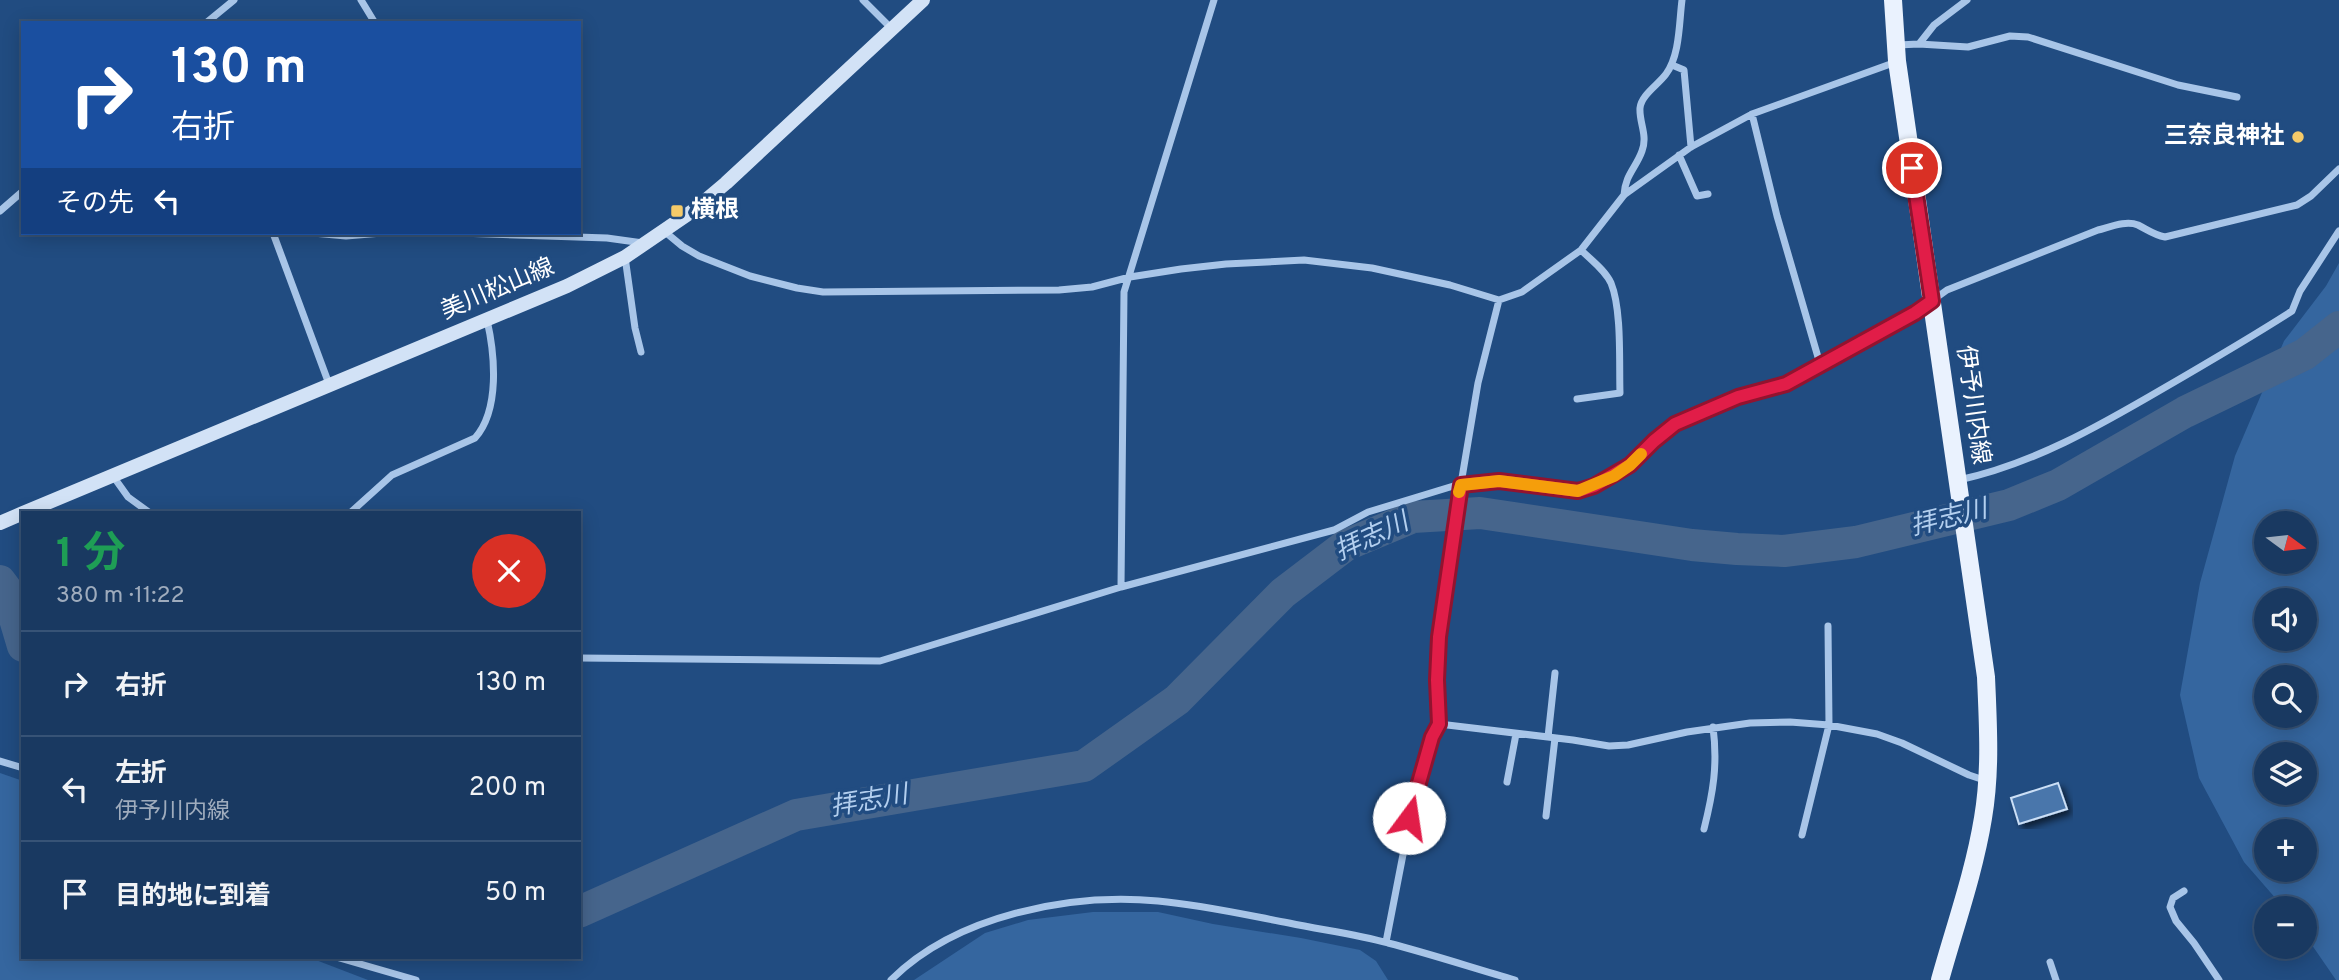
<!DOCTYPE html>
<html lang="ja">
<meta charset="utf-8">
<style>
body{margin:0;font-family:Overpass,"Noto Sans JP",sans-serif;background:#26446a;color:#f1f3f6;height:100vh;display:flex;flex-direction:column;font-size:26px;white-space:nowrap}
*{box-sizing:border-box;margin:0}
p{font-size:23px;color:#9facbd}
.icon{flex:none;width:38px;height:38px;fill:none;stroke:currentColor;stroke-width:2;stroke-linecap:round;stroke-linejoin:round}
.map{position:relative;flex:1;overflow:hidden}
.details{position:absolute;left:21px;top:511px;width:560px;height:448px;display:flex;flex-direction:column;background:#193961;border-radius:0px;box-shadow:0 4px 18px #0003,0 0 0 2px #375376}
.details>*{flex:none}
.guide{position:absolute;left:21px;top:21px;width:560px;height:214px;border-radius:0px;box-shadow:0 4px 18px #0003,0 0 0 2px #375376;background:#1a4fa0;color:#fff;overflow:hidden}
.needle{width:46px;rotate:105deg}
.fabs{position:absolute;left:2254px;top:511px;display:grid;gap:14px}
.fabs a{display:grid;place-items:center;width:63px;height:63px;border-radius:50%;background:#193961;box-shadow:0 4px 18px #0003,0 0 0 2px #375376;font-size:35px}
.pin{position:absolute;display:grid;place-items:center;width:60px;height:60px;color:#fff;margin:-30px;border:4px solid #fff;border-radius:50%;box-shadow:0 2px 7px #0007}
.me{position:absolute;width:77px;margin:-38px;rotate:14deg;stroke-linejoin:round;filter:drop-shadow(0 0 5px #0008)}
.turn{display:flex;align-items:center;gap:24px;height:147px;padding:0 35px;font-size:32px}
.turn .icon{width:91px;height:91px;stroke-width:2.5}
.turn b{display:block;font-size:49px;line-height:60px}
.then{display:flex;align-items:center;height:66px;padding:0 35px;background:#0003;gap:14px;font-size:26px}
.round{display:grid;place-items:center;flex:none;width:74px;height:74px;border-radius:37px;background:#26446a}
.overview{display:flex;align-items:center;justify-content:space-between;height:119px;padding:0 35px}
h1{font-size:42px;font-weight:700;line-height:52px;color:#1e9e55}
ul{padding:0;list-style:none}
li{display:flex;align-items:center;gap:21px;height:105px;padding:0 35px;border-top:2px solid #375376}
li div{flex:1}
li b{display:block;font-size:26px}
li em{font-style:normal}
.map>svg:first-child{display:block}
</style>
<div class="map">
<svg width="2339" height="980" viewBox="0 0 2339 980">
<defs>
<filter id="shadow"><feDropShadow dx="4.5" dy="4.5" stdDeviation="3.5" flood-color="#0009"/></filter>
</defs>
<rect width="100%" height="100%" fill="#214c81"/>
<path fill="#35669f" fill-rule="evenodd" d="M2339,263V980H2336L2305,935V908H2284L2244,862L2199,778L2180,695L2200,583L2235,456L2284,341L2326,286ZM2266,523H2305V562H2266ZM2266,600H2305V639H2266ZM2266,677H2305V716H2266ZM2266,754H2305V793H2266ZM2266,831H2305V870H2266Z
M0,773L23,781V957H308L368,980H0Z
M1093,912H1158L1213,924L1301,938L1360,950L1376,961L1388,980H914L985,933L1028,920Z"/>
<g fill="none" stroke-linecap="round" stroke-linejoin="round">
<path stroke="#46658c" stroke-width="32" d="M0,581L6,589L23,646
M579,912L796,815L1084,766L1177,700L1283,593L1346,545L1413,517L1480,513L1692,545L1737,549L1784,551L1856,542L2009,505L2058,485L2185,412L2305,354L2339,327"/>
</g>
<path fill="#4a76ab" stroke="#cbdff6" stroke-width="2" filter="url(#shadow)" d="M2058,783L2067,809L2019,824L2011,798Z"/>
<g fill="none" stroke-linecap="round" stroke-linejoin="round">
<path stroke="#a8c5e8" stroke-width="7" d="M361,0L375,23
M863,0L892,29
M206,23L234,0
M1919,44L1968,47L2010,36L2028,37L2178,85L2237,97
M1898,45L1919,44L1934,25L1967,0
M1672,65L1684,70L1691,147
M1752,114L1777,216L1820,364
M1679,155L1697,196L1708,194
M1624,195C1625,175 1636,168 1642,151C1648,135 1639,123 1640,108C1641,95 1659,84 1666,74C1680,55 1679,23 1682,0
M0,211L23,191
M664,231L682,246L699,256L750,276L797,288L823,292L1059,290L1092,287L1130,277L1181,269L1226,264L1304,260L1372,268L1450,285L1499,300L1522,292L1581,250L1624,195L1691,147L1752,114L1896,62
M273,233L329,384
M313,233L346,236L382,233
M459,233L607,238L643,243
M625,257L635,328L641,352
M1577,399L1620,393C1619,363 1622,310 1611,283C1605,270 1591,260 1581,250
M113,476L128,497L150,513
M1959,480C2033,464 2099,426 2164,388C2207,363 2250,338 2292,311L2300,291L2339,231
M350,513L392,475L475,438C500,410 495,355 487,320
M1121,587L1124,292L1214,0
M579,658L880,661L1121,587L1334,530L1368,512L1460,484L1498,481L1578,490L1594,486L1630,465L1654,441L1675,424L1738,397L1786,385L1915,313L1947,290L2098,230C2110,227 2126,220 2138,225C2148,230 2154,235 2165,237L2297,205L2311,196L2339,169
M1439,724L1573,740L1609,746L1628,745L1687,732L1750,723L1790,722L1829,725L1877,734L1902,743L1969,775L1987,781
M1548,737L1555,673
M0,761L23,768
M1507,782L1516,734
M1546,816L1555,738
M1704,829C1713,793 1718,765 1713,727
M1802,835L1829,725L1828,626
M2184,891L2173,898L2170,907L2176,921L2194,943L2219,980
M1386,942L1414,798L1432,737L1439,724L1437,680L1439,637L1450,549L1478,383L1499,300
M336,957L416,980
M2050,962L2056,980
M891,980C956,915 1070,893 1158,901C1203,905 1246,915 1289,923C1322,930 1356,934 1388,943C1431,954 1473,968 1515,980"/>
<path stroke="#d2e2f6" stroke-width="14" d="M23,513L567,286L625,257L694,210L726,183L923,0
M0,523L23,513"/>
<path stroke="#eaf2fe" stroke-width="18" d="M1893,0L1897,61L1986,677C1988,724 1991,771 1983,818C1974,873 1955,926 1940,980"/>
</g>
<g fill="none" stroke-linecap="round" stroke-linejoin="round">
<g stroke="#92132f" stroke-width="18">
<path id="route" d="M1409,818L1432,737L1439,724L1437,680L1439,637L1461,485L1499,481L1578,491L1594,486L1630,465L1654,441L1675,424L1738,397L1786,384L1915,313L1932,301L1912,168"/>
</g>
<use href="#route" stroke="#e11d48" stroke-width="12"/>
<path stroke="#f59e0b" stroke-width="12" d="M1459,492L1461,485L1499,481L1578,491L1614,476L1630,465L1641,454"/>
</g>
<g fill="#f4ca69" stroke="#214c81" stroke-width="2.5">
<circle cx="2298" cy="137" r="7"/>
<rect x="670" y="204" width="14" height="14" rx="3.5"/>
</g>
<g text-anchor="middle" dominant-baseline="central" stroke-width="7" stroke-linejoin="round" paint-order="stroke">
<g font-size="24" font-weight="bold" fill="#fff" stroke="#214c81" text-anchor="end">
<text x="2284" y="137">三奈良神社</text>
<text x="691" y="211" text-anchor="start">横根</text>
</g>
<g font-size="24" fill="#fff" stroke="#214c81">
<text transform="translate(498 290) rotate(-23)">美川松山線</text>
<text transform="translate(1972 405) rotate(82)">伊予川内線</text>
</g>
<g font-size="26" font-style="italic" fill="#b3cfef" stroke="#214c81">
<text transform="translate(1949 519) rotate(-14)">拝志川</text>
<text transform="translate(1372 538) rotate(-25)">拝志川</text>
<text transform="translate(869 802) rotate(-10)">拝志川</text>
</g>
</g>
</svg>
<div class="fabs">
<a><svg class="needle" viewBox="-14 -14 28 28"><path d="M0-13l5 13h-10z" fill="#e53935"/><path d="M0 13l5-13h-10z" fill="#9facbd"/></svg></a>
<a><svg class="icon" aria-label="sound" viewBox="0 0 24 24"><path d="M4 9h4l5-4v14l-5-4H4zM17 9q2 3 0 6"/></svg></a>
<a><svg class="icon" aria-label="search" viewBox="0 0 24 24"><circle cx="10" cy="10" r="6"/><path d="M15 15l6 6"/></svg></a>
<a><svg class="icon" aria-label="layers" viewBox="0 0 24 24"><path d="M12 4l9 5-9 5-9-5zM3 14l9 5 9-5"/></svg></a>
<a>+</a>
<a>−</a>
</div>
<div class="pin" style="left:1912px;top:168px;background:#d93025"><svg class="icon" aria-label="arrive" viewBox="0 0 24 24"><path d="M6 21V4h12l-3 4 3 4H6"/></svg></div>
<svg class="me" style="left:1409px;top:818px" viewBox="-20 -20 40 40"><circle r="19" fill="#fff"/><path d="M0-13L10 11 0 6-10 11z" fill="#e11d48"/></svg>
<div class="guide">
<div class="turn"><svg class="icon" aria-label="right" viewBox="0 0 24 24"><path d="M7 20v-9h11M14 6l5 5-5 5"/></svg><div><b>130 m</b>右折</div></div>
<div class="then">その先<svg class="icon" aria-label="left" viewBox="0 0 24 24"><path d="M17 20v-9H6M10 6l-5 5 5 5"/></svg></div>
</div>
<section class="details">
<div class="overview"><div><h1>1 分</h1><p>380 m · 11:22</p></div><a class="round" style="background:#d93025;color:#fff"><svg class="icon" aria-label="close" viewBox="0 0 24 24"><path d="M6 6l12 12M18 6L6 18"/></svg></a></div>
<ul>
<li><svg class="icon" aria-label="right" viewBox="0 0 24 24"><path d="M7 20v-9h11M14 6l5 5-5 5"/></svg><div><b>右折</b></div><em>130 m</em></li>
<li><svg class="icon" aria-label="left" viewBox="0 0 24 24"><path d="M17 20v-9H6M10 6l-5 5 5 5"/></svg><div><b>左折</b><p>伊予川内線</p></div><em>200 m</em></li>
<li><svg class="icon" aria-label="arrive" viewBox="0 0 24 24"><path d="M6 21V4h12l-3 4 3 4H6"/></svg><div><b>目的地に到着</b></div><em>50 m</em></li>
</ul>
</section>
</div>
